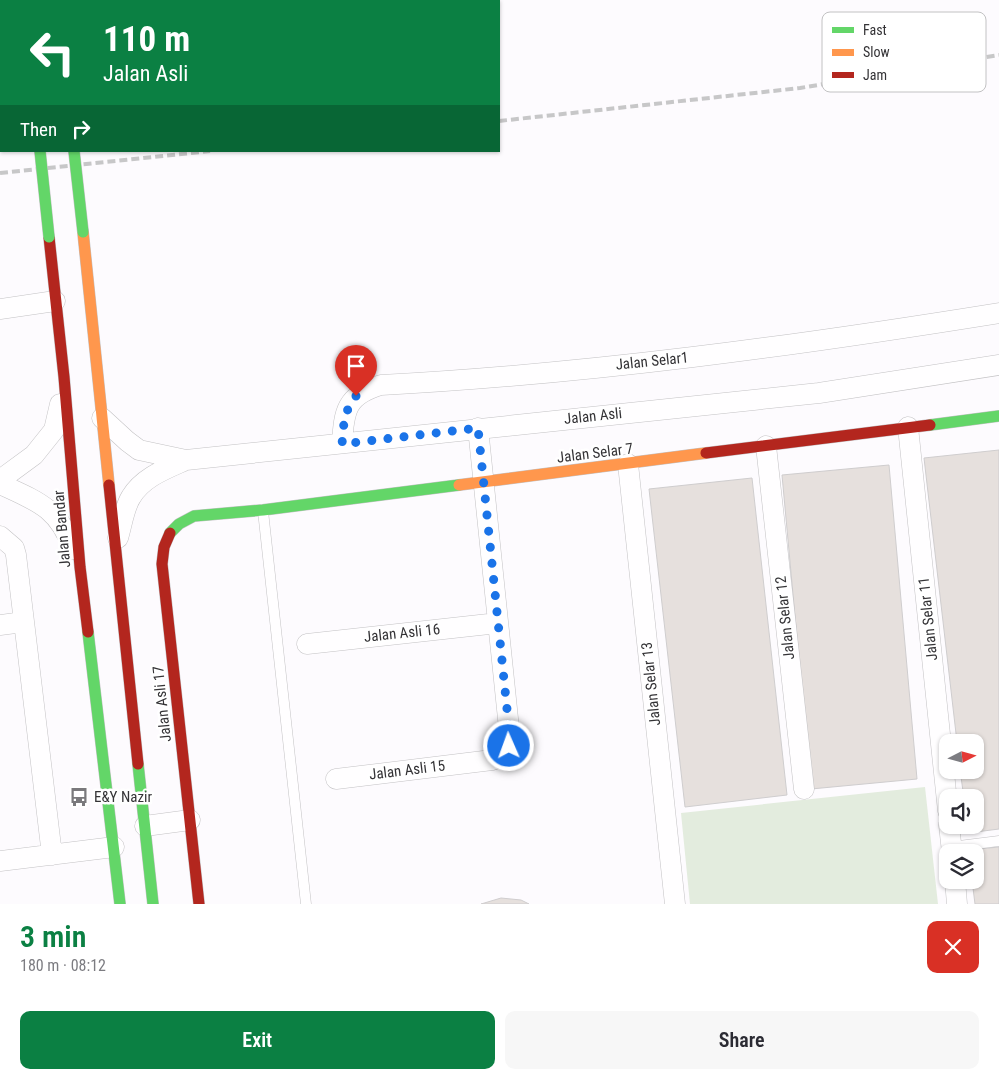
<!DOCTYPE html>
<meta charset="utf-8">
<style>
body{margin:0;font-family:"Roboto Condensed",sans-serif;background:#f7f7f7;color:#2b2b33;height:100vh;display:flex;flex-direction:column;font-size:19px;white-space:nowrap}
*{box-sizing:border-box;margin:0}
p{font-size:16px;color:#7c7c81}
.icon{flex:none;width:28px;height:28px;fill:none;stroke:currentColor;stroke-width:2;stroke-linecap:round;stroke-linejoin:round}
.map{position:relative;height:904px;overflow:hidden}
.panel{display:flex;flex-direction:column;background:#fff;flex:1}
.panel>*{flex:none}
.top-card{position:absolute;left:0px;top:0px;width:500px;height:152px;box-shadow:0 1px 4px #0004;background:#0b8043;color:#fff;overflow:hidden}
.needle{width:32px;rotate:84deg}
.controls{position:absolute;left:939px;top:734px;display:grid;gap:10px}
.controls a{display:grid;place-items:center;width:45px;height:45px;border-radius:10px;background:#fff;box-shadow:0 1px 4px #0004;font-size:25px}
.pin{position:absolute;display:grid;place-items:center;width:42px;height:42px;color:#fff;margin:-51px -21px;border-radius:50% 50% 50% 0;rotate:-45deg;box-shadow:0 0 5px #0007}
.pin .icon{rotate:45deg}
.me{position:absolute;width:55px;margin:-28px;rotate:358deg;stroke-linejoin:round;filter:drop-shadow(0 0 4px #0008)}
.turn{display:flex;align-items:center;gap:18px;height:105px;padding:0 20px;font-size:22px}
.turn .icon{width:65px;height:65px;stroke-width:2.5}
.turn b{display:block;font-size:35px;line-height:42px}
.then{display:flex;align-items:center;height:48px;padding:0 20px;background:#0003;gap:10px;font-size:19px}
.round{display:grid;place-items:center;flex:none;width:52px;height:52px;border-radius:10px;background:#f7f7f7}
.summary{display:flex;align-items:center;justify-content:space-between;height:85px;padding:0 20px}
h1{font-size:30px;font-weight:600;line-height:38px;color:#0b8043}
.primary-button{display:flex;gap:10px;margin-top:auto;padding:10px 20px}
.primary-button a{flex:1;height:58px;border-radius:10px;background:#0b8043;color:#fff;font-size:20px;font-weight:600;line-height:58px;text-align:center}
.primary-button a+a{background:#f7f7f7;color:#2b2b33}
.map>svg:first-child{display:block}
</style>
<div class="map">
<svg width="999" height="904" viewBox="0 0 999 904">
<rect width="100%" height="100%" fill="#fdfbfe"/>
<path fill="#e3ecde" d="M925,787L938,904H690L681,813Z"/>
<path fill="#e6e0dd" stroke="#cfcdce" d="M999,450V829L968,833L967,825H975V798H964L960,770H975V742H957L924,458Z
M889,465L917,779L811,789L782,475Z
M752,478L787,795L685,807L649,489Z
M999,847V904H975L972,880H975V852H969V850Z
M501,898L521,900L529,904H481Z"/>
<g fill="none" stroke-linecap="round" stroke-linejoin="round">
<g stroke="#c3c2c4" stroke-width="11">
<path id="lane" d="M263,511L306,904
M951,847L999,841"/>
</g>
<g stroke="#c3c2c4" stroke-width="21">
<path id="street" d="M0,309L55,301
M102,418L127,441L139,450L186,460L819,393L999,365
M908,427L948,811
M342,443C344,411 346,395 381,385C588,374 794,346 999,313
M766,446L804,789
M628,464L675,904
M0,480L34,455L54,430L60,404
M0,484C37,501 59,508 73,549
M0,536L14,548L16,555L52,855
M118,538C122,525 124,508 131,497C143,477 166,469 186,460
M0,625L23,622
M307,644L498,623
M336,779L492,760C504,757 509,751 510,738L478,428
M949,825L952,852
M145,826L190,820
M0,861L114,847
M955,880L957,904"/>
</g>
<g stroke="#c3c2c4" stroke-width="12">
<path id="fast" d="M930,425L999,416
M170,533L179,524L194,516L263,510L459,485
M88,632L120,904
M138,764L153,904"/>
</g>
<g stroke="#c3c2c4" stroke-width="12">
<path id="slow" d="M25,0V1
M58,0V1
M83,232L109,485
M459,485L706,453"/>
</g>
<g stroke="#c3c2c4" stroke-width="12">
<path id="jam" d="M49,237L64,377L80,567L88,632
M706,453L930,425
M109,485L138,764
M170,533L164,547L162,564L199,904"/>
</g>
<use href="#lane" stroke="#fffeff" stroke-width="10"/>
<use href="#street" stroke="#fffeff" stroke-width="20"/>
<use href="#fast" stroke="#63d668" stroke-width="11"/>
<use href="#slow" stroke="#ff974d" stroke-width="11"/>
<use href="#jam" stroke="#b3261e" stroke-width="11"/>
<path stroke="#c7c7c8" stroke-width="4" stroke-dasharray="8 4" stroke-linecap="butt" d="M499,121L800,88L999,55
M0,173L210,151"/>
<g stroke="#c3c2c4" stroke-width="12" stroke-linecap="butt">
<path id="fast-bridge" d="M40,151L49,237
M74,151L83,232"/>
</g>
<use href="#fast-bridge" stroke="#63d668" stroke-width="11"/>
</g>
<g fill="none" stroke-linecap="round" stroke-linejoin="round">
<path stroke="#1a73e8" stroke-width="9" stroke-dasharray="0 16.2" d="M356,396C343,413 344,423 342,444L478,428L510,738L509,746"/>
</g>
<defs>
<g id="bus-bare" transform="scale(1.5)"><path d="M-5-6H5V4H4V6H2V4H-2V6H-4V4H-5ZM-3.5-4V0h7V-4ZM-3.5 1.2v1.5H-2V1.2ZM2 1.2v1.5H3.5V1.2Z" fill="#7a797c" stroke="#fff" stroke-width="2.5" paint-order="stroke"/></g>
</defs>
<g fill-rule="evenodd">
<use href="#bus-bare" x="79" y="797"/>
</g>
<g text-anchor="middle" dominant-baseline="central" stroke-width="5" stroke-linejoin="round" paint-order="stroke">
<g font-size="15" fill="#343336" stroke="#fff">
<text transform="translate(652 361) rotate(-6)">Jalan Selar1</text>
<text transform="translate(593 416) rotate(-6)">Jalan Asli</text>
<text transform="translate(595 453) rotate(-7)">Jalan Selar 7</text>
<text transform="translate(62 529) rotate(-95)">Jalan Bandar</text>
<text transform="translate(785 618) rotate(-96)">Jalan Selar 12</text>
<text transform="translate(928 619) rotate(-96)">Jalan Selar 11</text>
<text transform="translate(402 633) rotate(-6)">Jalan Asli 16</text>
<text transform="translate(651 684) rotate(-96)">Jalan Selar 13</text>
<text transform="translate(162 704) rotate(-96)">Jalan Asli 17</text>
<text transform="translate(407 770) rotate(-7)">Jalan Asli 15</text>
</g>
<g font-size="15" fill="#343336" stroke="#fff" text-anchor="start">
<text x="94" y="797">E&amp;Y Nazir</text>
</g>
</g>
<rect x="822" y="12" width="164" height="80" rx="8" fill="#fff" stroke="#c2c2c3" stroke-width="1"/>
<rect x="832" y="27" width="22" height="6" fill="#63d668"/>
<rect x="832" y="49" width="22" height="7" fill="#ff974d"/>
<rect x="832" y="72" width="22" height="6" fill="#b3261e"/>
<g font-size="14" fill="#343336">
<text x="863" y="35">Fast</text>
<text x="863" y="57">Slow</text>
<text x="863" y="80">Jam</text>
</g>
</svg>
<div class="controls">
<a><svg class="needle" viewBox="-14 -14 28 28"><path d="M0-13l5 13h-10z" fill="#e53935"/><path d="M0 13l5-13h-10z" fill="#7c7c81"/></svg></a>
<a><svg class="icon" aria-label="sound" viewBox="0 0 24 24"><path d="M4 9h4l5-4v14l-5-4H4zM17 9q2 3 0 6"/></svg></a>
<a><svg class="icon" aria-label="layers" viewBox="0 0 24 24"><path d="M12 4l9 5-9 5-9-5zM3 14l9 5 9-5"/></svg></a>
</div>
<div class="pin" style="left:356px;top:396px;background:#d93025"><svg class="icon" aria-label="arrive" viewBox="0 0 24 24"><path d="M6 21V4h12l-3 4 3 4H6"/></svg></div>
<svg class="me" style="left:509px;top:746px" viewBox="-20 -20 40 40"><circle r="17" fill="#1a73e8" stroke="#fff" stroke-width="3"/><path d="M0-11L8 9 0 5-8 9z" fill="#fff"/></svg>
<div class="top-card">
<div class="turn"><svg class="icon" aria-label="left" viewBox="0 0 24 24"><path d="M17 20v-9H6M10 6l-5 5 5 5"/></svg><div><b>110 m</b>Jalan Asli</div></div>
<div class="then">Then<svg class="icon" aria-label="right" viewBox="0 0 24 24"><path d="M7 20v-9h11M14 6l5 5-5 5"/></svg></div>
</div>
</div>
<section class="panel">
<div class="summary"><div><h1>3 min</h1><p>180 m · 08:12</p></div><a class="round" style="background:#d93025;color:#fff"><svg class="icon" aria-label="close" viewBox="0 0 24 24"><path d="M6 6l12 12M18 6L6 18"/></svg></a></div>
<div class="primary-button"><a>Exit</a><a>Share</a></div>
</section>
